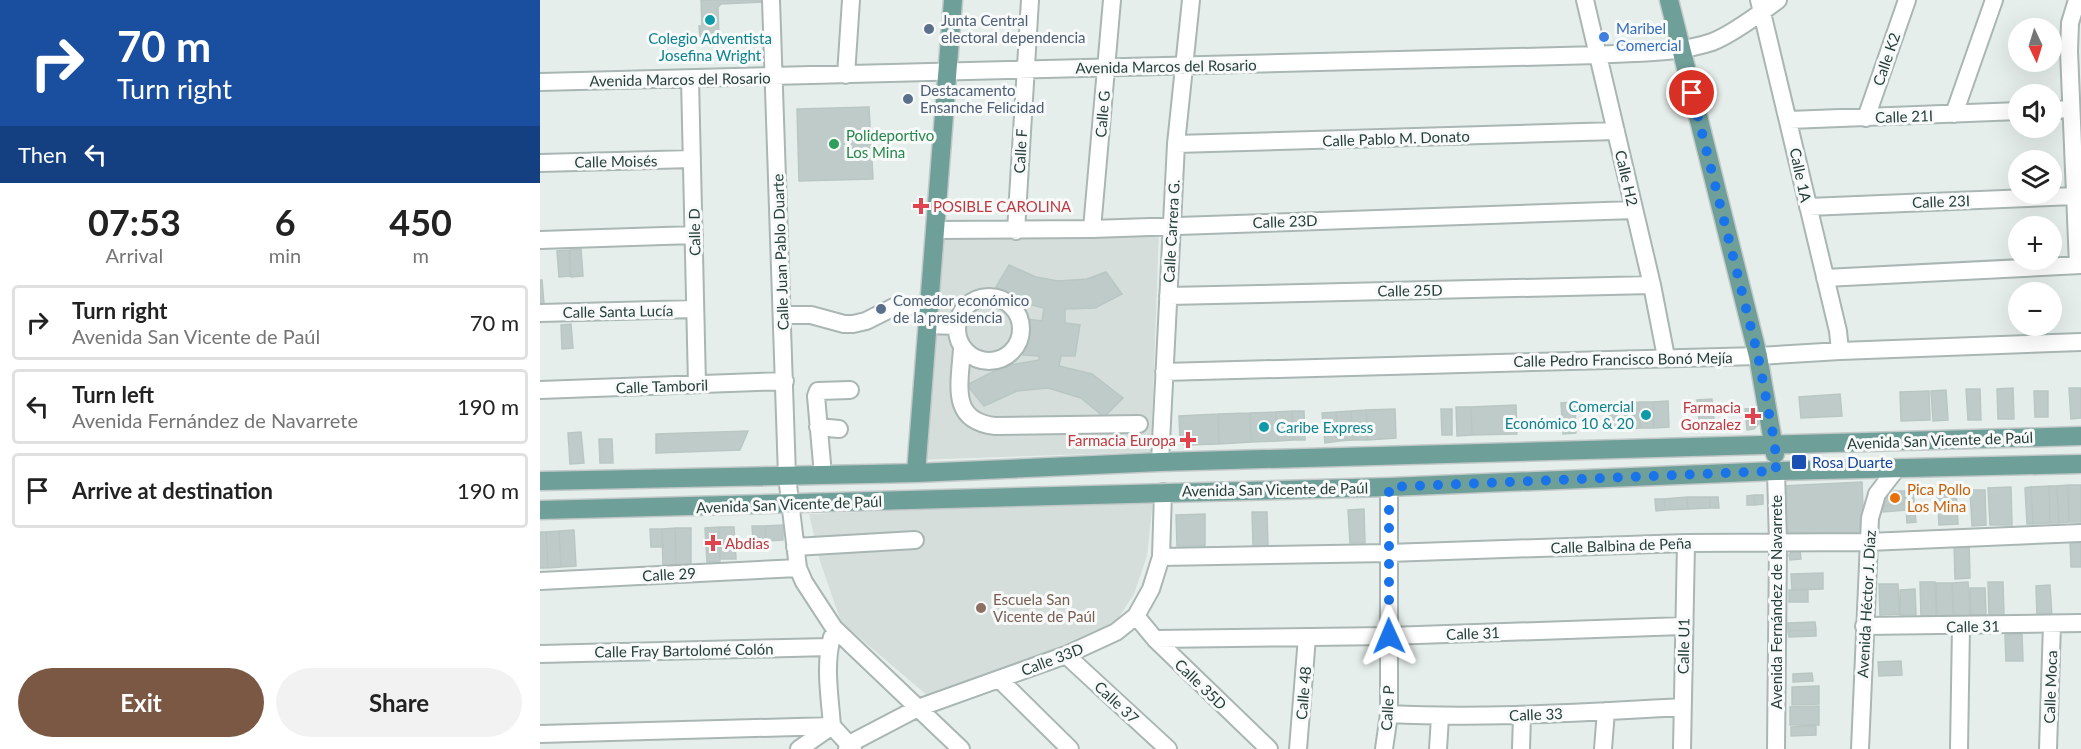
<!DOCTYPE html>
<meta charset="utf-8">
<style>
body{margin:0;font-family:Lato,sans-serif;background:#f2f2f2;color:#222;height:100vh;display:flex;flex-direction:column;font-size:22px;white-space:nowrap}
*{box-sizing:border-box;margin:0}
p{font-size:20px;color:#767676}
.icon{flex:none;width:33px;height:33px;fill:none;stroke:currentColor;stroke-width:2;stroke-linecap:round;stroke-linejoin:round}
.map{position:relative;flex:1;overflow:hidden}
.drawer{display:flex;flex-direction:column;background:#fff;width:540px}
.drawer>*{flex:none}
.top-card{background:#1a4fa0;color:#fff;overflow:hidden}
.needle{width:39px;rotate:176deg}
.fabs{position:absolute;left:1468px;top:18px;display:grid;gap:12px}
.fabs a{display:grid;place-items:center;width:54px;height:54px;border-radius:50%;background:#fff;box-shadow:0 6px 24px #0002;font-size:30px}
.pin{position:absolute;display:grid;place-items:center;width:51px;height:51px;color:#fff;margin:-26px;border:3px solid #fff;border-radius:50%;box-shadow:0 2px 6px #0007}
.me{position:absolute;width:66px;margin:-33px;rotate:359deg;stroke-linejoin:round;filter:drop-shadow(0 0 4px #0008)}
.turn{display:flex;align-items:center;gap:21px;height:126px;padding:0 18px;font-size:27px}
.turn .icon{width:78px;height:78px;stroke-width:2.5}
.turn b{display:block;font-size:42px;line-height:51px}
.then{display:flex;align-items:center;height:57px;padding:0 18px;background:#0003;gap:12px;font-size:22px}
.eta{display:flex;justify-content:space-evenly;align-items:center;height:102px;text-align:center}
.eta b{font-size:36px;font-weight:700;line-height:42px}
.cta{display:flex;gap:12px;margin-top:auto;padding:12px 18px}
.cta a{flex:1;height:69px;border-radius:36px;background:#7a5844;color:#fff;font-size:24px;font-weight:700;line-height:69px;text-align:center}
.cta a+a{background:#f2f2f2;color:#222}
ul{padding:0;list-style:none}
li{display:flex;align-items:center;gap:18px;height:75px;margin:0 12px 9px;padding:0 6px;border:3px solid #e0e0e0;border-radius:6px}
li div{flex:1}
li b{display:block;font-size:22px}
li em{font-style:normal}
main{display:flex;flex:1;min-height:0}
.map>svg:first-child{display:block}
</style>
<main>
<section class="drawer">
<div class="top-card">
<div class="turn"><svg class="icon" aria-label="right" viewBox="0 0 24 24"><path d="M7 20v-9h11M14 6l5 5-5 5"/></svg><div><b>70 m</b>Turn right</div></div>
<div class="then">Then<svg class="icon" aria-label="left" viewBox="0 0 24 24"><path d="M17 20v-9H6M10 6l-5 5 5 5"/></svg></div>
</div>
<div class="eta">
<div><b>07:53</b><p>Arrival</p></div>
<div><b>6</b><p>min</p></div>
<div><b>450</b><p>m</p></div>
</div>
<ul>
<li><svg class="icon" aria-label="right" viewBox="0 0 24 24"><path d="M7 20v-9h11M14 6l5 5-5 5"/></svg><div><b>Turn right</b><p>Avenida San Vicente de Paúl</p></div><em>70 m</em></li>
<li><svg class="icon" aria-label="left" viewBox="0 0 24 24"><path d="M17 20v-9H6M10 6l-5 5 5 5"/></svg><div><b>Turn left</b><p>Avenida Fernández de Navarrete</p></div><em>190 m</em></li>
<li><svg class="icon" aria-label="arrive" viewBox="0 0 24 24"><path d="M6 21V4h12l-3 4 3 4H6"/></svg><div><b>Arrive at destination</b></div><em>190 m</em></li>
</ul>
<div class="cta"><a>Exit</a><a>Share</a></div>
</section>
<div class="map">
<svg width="1541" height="749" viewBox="0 0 1541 749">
<rect width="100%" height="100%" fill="#e6eeeb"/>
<path fill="#d5dedb" d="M619,229L611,452L374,460L391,234Z
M613,501L607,556L594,594L572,628L388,696L301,622L280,561L269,514Z"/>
<path fill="#bfcbc8" stroke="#b9c7c3" stroke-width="1.5" d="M161,0H223V2L181,4L178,7L179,36L160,37L159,26H162Z
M329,107L333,179L259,181L257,109Z
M41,249L43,276L31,277L30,250Z
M29,250L30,276L19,277L17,251Z
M469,265L496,277L518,281L547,279L566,272L582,294L555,308L525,309V323L540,325L535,356H521L519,366L552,374L583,398L564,417L541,398L508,388L477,391L444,406L427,385L464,366L499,360V356L483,355L487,319L502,321L504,308L483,303L456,287Z
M0,280H2L4,304H0Z
M31,324L33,348L22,349L21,325Z
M1473,388L1474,419H1458L1457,389Z
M1529,388H1541V418L1531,419Z
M1426,389H1440L1441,420H1428Z
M1406,390L1408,420L1393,421L1391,391Z
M1389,391L1390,420L1361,421L1360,392Z
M1494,391H1508V417H1495Z
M1300,394L1302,416L1261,418L1259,397Z
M1172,399L1175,431L1160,432L1157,400Z
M1128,401L1129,427L1114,428L1113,402Z
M1035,402L1036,433L1023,434L1021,403Z
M1099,402H1113L1114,428H1100Z
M1099,402L1100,428L1085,429L1084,403Z
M1084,403L1085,429L1068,430L1067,404Z
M976,405L977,434L932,435L931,407Z
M916,407H931L932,435L917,436Z
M1219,408L1220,422L1214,429L1207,430L1205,409Z
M855,409L856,438L828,440L826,410Z
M901,409H912V435H902Z
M826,410L828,440H813L811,411Z
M752,411H764L765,440H753Z
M752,411L753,440L738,441L736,412Z
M811,411L813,440L799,441L796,412Z
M736,412L738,441L711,442L710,413Z
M796,412L799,441L785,443L782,413Z
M710,413L711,442L679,444L678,414Z
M678,414L679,444L645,445L640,442L639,416Z
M208,431L200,450L116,453V434Z
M41,432L44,463L30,464L28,433Z
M59,439H72L73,463H60Z
M1322,482L1324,533L1245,537L1242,486Z
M1528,485H1541V522H1529Z
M1528,485L1529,522L1519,523L1517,486Z
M1509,486H1517L1519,523H1510Z
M1509,486L1510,523L1493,524L1491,487Z
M1471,487L1472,525H1450L1448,488Z
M1491,487L1493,524H1487L1485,488Z
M1373,490L1376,522L1367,523L1365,491Z
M1416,490L1418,524L1399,525L1397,491Z
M1430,490H1445L1446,525L1432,526Z
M1354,491H1365V504L1343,506L1346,496Z
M1214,495H1223V504L1215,505Z
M1214,495L1215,505H1207V496Z
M1147,497H1170V508L1148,509Z
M1147,497L1148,509L1125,510L1124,499Z
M1170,497H1178L1179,508H1170Z
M1115,499H1124L1125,510L1116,511Z
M1365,504L1366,510L1343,512V506Z
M824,509L825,543H810L808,510Z
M712,512H727L728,546H713Z
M665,514V546H637L636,515Z
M243,525V540L226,541L225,526Z
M212,526H225L226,541H213Z
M179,527L180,562H167L165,528Z
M179,527H194L196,559H180Z
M135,528H151V565H136Z
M135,528L136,565H123L122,529Z
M110,529H122L123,547H111Z
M34,530L36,566L21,567L19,531Z
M19,531L21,567L8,568L6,532Z
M0,532H6L8,568H0Z
M1541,540V567H1531L1530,541Z
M1414,542H1429L1430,578L1415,579Z
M1253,550H1260L1261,559L1250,560L1249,555Z
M1283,573V589L1252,590L1251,574Z
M1380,582H1395L1396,616H1381Z
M1428,582L1430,616H1423V619H1414L1412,583Z
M1448,582H1463L1464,615H1449Z
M1396,583H1412L1413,615L1397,616Z
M1339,584H1358L1359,614L1340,615Z
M1510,585L1512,617L1497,618L1496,586Z
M1430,588H1445L1446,615H1431Z
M1268,589V602H1249V590Z
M1375,589L1376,615H1360V590Z
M1275,622L1276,630L1248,631V623Z
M1276,630V636L1249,637L1248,631Z
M1482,634L1483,661H1466L1465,635Z
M1361,661L1362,675L1339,676L1338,662Z
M1272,673L1273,681L1253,682V674Z
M1279,686V704L1252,705V687Z
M1279,706V725H1250V707Z
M1276,726V735L1251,736V727Z"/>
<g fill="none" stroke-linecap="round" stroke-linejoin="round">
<g stroke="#a9b6b3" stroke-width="20">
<path id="minor" d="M231,0L247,476L258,568L264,582L294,628L421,749
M1045,0L1112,285L1126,357
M1219,0L1298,331L1300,351
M1537,0L1530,23L1529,51L1538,265
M306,75L311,0
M150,79L157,385
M0,82L1058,55C1095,52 1137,54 1172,42C1191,35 1222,12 1238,0
M1512,110L1531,109
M1414,114L1454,0
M1326,118L1367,0
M1249,120L1479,111
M636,144L1076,131
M0,163L152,159
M1268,207L1535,196
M552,229L572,0
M395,230L552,229L1094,210
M476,231L490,0
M0,240L154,235
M1285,278L1541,265
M628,296L1112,285
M417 329a32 32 0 1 1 64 0a32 32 0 1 1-64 0Z
M0,313L155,309
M242,315H271L304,324H313L326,321L354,307L390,305
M388,325L416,326
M422,348C420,384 409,421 455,426L599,424
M624,372L1218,356L1300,351L1541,342
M0,390L245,381
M278,427L299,429
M620,462L636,144L651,0
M283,475L276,396L278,391L310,390
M255,547L375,540
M621,557L848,553L1146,543L1328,542L1541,533
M0,581L258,568
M596,616L615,639L729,749
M1324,626L1541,623
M615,639L849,636L1143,626
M0,654L289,647
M526,655L628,749
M459,679L530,749
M849,714C947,719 1045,712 1142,707
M0,734L292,726L313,749
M259,749L292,726C290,698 284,665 292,637
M307,749L309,744L378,708L526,655L576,632L596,616L611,589L621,557L623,492
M758,749L767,637
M844,749L849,714V487
M898,749L900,717
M981,749L982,715
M1063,749L1066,711
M1142,749L1146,543
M1236,749L1238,543L1236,471
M1320,749L1330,518L1337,494L1357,468
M1419,749L1421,626
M1508,749L1512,624"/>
</g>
<g stroke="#c3c9c8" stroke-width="21">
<path id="major" d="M1129,0L1218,356L1235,454
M376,473L413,0
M0,481L376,473L620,462L1541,436
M0,510L849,487L1236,471L1541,464"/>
</g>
<use href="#minor" stroke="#fff" stroke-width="16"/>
<use href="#major" stroke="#6f9f99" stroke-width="18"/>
</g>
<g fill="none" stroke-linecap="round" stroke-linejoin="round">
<path stroke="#1a73e8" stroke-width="10" stroke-dasharray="0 18" d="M849,636V487L1236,471L1235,445L1218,356L1152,93"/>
</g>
<g fill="#0f9aa8" stroke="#f7faf9" stroke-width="2">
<circle cx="170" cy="20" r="6"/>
<circle cx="1106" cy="415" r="6"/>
<circle cx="724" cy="427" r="6"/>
</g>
<g fill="#5c6f8a" stroke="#f7faf9" stroke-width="2">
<circle cx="389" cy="29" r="6"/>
<circle cx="368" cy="99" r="6"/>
<circle cx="341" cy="309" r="6"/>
</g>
<circle fill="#3f7fe0" stroke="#f7faf9" stroke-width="2" cx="1064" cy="37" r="6"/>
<circle fill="#2e9e5b" stroke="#f7faf9" stroke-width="2" cx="294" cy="144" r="6"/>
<g fill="#e0444e" stroke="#f7faf9" stroke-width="2">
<path d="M378 197h6v6h6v6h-6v6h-6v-6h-6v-6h6z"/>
<path d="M1210 407h6v6h6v6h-6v6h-6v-6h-6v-6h6z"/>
<path d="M645 431h6v6h6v6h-6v6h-6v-6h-6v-6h6z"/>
<path d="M170 534h6v6h6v6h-6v6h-6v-6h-6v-6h6z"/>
</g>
<rect fill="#1a4fb4" stroke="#f7faf9" stroke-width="2" x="1251" y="454" width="16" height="16" rx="3"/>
<circle fill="#e8710a" stroke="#f7faf9" stroke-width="2" cx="1355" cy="498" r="6"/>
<circle fill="#8d6e63" stroke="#f7faf9" stroke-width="2" cx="441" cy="608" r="6"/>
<g text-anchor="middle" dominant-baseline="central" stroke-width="6" stroke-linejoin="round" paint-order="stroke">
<g font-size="15" fill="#4e5e75" stroke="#f7faf9" text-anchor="start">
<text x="401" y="20">Junta Central<tspan x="401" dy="17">electoral dependencia</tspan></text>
<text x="380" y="90">Destacamento<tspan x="380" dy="17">Ensanche Felicidad</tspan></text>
<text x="353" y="300">Comedor económico<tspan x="353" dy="17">de la presidencia</tspan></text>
</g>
<g font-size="15" fill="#366cbe" stroke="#f7faf9" text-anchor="start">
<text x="1076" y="28">Maribel<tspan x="1076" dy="17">Comercial</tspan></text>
</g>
<g font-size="15" fill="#0d838f" stroke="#f7faf9">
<text x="170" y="38">Colegio Adventista<tspan x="170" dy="17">Josefina Wright</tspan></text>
<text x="1094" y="406" text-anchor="end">Comercial<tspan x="1094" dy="17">Económico 10 &amp; 20</tspan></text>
<text x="736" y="427" text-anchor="start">Caribe Express</text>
</g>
<g font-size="15" fill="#273f3b" stroke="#f7faf9">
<text transform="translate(1346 59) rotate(-71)">Calle K2</text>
<text transform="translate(626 66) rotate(-1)">Avenida Marcos del Rosario</text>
<text transform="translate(140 79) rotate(-1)">Avenida Marcos del Rosario</text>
<text transform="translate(562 114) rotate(-85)">Calle G</text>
<text transform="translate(1364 116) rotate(-2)">Calle 21I</text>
<text transform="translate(856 138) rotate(-2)">Calle Pablo M. Donato</text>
<text transform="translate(480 151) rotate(-87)">Calle F</text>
<text transform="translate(76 161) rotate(-1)">Calle Moisés</text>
<text transform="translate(1261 175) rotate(78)">Calle 1A</text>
<text transform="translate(1087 178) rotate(77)">Calle H2</text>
<text transform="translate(1401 201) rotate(-2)">Calle 23I</text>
<text transform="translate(745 221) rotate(-2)">Calle 23D</text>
<text transform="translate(631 231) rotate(-87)">Calle Carrera G.</text>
<text transform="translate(154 232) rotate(-91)">Calle D</text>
<text transform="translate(240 252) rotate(-92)">Calle Juan Pablo Duarte</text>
<text transform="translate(870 290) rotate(-1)">Calle 25D</text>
<text transform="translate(78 311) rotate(-1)">Calle Santa Lucía</text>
<text transform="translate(1083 359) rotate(-1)">Calle Pedro Francisco Bonó Mejía</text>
<text transform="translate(122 386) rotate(-2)">Calle Tamboril</text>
<text transform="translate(1400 440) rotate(-2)">Avenida San Vicente de Paúl</text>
<text transform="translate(735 489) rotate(-1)">Avenida San Vicente de Paúl</text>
<text transform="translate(249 504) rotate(-2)">Avenida San Vicente de Paúl</text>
<text transform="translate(1081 545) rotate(-2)">Calle Balbina de Peña</text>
<text transform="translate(129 574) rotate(-3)">Calle 29</text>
<text transform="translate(1236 602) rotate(-90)">Avenida Fernández de Navarrete</text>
<text transform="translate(1326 604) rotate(-87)">Avenida Héctor J. Díaz</text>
<text transform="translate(1433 626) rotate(-1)">Calle 31</text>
<text transform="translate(933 633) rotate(-2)">Calle 31</text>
<text transform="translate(1143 646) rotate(-89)">Calle U1</text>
<text transform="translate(144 650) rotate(-1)">Calle Fray Bartolomé Colón</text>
<text transform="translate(512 659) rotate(-21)">Calle 33D</text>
<text transform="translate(661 684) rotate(44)">Calle 35D</text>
<text transform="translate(1510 687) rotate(-88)">Calle Moca</text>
<text transform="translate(763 693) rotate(-85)">Calle 48</text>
<text transform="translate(577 702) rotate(43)">Calle 37</text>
<text transform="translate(847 708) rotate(-87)">Calle P</text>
<text transform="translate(996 714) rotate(-2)">Calle 33</text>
</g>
<g font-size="15" fill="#27864d" stroke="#f7faf9" text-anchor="start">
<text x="306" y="135">Polideportivo<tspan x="306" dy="17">Los Mina</tspan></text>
</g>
<g font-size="15" fill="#be3a42" stroke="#f7faf9" text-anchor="start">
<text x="393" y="206">POSIBLE CAROLINA</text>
<text x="1201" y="407" text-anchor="end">Farmacia<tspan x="1201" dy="17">Gonzalez</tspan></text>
<text x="636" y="440" text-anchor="end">Farmacia Europa</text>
<text x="185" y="543">Abdias</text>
</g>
<g font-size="15" fill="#164399" stroke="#f7faf9" text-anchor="start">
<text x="1272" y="462">Rosa Duarte</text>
</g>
<g font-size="15" fill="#c56008" stroke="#f7faf9" text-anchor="start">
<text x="1367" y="489">Pica Pollo<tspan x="1367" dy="17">Los Mina</tspan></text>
</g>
<g font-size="15" fill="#785e54" stroke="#f7faf9" text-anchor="start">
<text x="453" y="599">Escuela San<tspan x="453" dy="17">Vicente de Paúl</tspan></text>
</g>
</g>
</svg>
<div class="fabs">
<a><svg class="needle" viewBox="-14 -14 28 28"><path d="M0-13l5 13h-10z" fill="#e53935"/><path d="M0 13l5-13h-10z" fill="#767676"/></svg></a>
<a><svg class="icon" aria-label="sound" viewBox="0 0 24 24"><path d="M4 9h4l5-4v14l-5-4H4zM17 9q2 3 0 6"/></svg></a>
<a><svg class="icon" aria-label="layers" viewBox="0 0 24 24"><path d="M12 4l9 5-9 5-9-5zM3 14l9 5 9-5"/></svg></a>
<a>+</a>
<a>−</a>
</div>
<div class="pin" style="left:1152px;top:93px;background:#d93025"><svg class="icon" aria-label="arrive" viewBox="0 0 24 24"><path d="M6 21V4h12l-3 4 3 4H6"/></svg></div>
<svg class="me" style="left:849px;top:636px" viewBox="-20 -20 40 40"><path d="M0-17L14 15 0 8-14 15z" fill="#1a73e8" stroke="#fff" stroke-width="4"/></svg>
</div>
</main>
